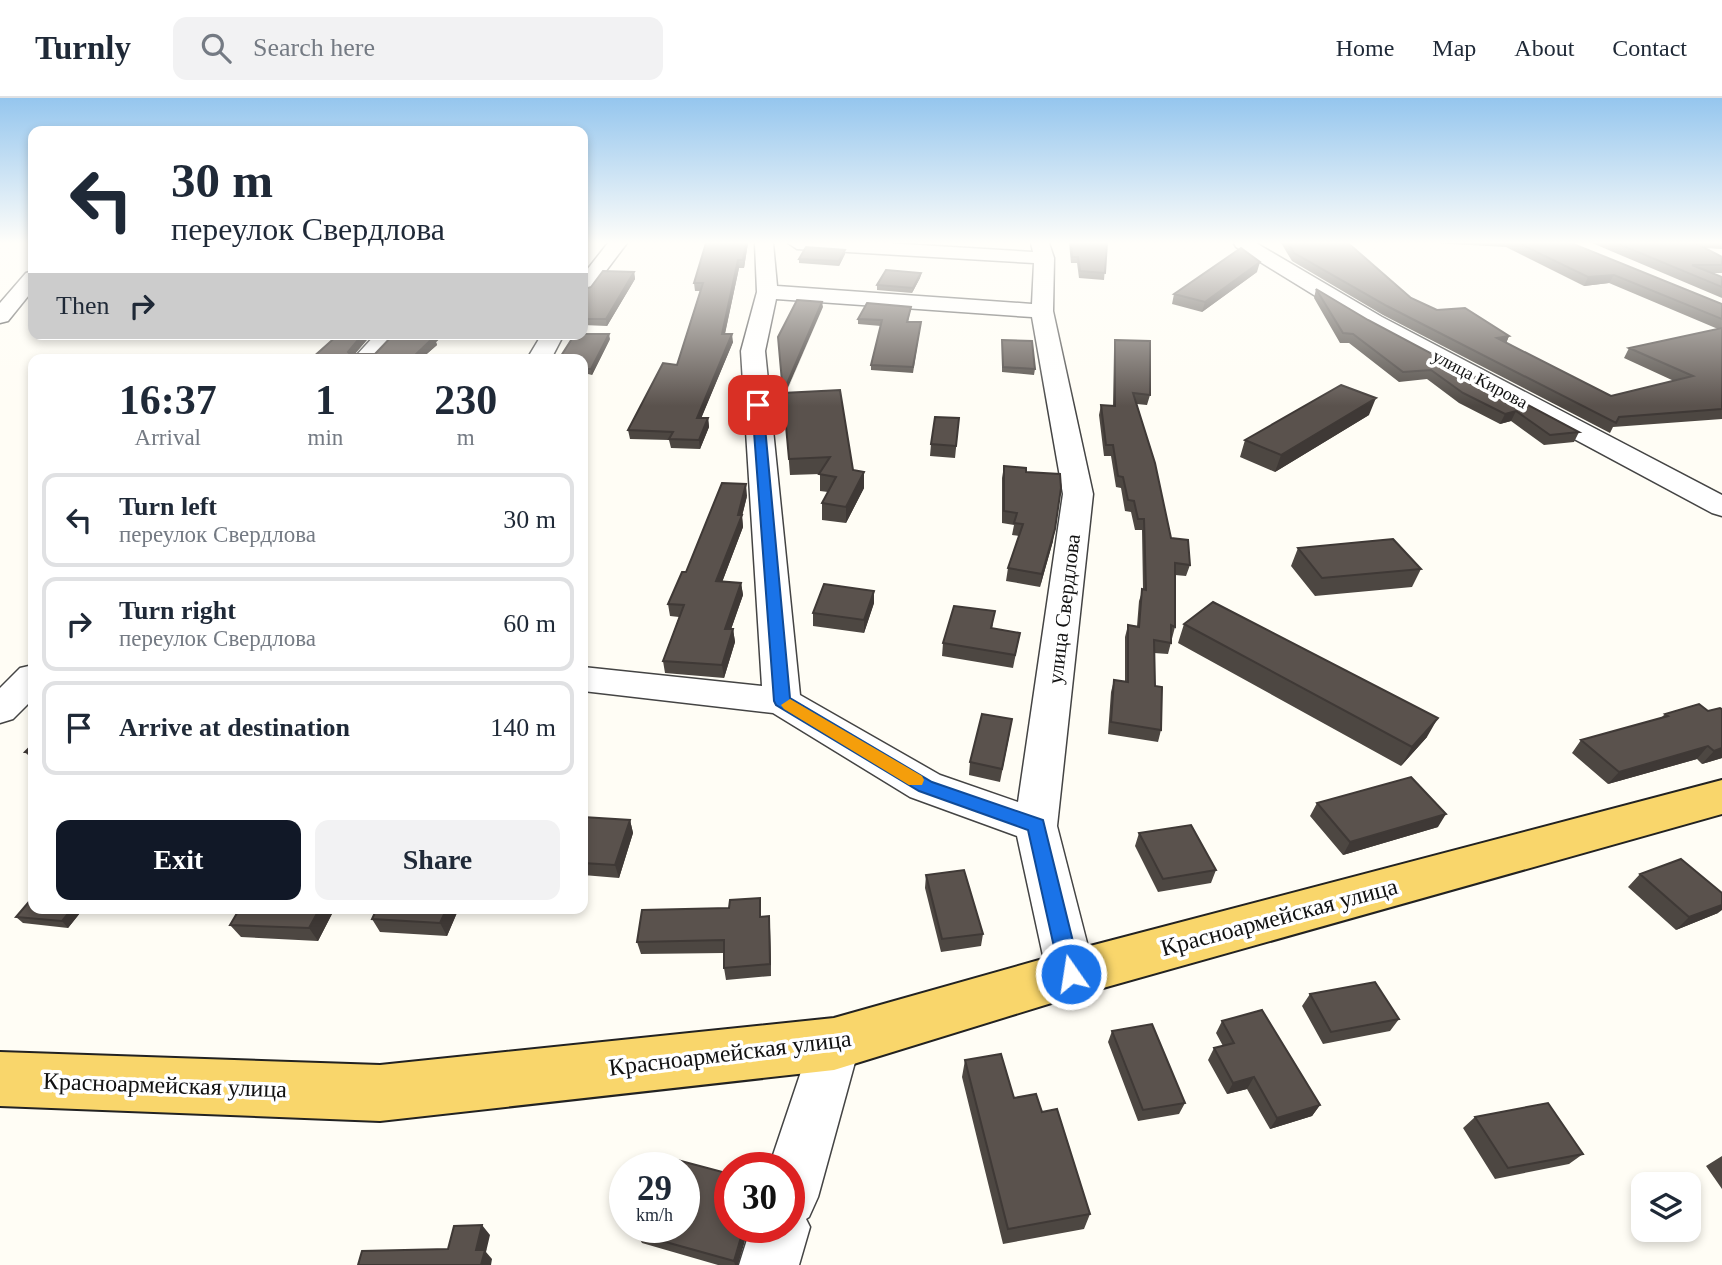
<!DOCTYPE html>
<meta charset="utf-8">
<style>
body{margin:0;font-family:"Times New Roman",serif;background:#f2f2f3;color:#1f2937;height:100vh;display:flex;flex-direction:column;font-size:26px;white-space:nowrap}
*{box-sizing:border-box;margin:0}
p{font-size:23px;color:#747a83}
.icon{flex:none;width:38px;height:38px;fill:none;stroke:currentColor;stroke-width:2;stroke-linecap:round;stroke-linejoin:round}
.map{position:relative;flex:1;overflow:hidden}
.drawer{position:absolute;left:28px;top:256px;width:560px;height:560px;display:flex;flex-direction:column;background:#fff;border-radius:14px;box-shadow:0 4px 10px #0003}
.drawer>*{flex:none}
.banner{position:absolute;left:28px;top:28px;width:560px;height:214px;border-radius:14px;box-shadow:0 4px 10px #0003;background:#fff;color:#1f2937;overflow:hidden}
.fabs{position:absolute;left:1631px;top:1074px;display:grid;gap:14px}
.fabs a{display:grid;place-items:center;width:70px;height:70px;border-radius:14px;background:#fff;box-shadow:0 4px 10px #0003;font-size:35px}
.speed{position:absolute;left:609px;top:1054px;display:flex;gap:14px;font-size:35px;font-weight:700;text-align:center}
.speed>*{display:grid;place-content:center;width:91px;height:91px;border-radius:50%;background:#fff;box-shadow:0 4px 10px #0003;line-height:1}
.speed small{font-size:18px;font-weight:400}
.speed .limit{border:10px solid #d22;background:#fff;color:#111}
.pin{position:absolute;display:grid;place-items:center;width:60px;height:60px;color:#fff;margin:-30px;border-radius:14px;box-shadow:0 4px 10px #0006}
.me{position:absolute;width:77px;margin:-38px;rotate:347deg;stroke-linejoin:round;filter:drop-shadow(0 0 5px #0008)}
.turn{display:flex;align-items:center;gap:24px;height:147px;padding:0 28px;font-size:32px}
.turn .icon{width:91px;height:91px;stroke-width:2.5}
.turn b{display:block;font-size:49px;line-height:60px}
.then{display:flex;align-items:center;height:66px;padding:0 28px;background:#0003;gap:14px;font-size:26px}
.eta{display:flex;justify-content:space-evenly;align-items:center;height:119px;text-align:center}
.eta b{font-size:42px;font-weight:700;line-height:49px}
.primary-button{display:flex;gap:14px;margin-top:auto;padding:14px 28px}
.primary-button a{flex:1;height:80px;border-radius:14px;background:#111827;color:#fff;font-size:28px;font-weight:700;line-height:80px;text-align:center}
.primary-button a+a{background:#f2f2f3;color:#1f2937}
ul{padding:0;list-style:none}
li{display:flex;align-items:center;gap:21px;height:94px;margin:0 14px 10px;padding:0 14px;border:4px solid #e0e1e3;border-radius:14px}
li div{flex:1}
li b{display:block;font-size:26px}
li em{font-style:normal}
header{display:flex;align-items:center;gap:42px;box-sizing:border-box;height:98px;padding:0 35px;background:#fff;border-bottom:2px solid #e0e1e3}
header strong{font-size:33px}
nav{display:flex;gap:38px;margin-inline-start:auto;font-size:24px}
.search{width:490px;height:63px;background:#f2f2f3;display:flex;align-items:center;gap:18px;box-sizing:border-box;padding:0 24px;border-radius:14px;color:#747a83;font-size:26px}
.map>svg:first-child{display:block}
</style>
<header>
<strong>Turnly</strong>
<div class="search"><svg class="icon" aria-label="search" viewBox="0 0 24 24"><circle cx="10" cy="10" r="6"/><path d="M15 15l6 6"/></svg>Search here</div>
<nav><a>Home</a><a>Map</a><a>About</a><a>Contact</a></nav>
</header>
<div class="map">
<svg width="1722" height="1167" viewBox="0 0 1722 1167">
<rect width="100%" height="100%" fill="#fffdf5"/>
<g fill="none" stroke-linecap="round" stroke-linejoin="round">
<g stroke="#444" stroke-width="3">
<path id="minor" d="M608,145H627L590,194L583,196V177Z
M755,145H773L777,188L1032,206L1034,165L797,151L788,145H886L1033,154L1031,145H1049L1054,160L1053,213L1093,396L1057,728L1095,876L1088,892L1071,898L1054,892L1047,876L1017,738L910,699L773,615L583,593V569L762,588L741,253L757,194ZM776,201L1032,219L1063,396L1018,704L940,677L800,597L765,253Z
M1234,145H1256L1382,219L1722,397V418L1712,415L1366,229L1236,149Z
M33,173V192L8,223L0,225V205L26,175Z
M376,236H400L378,261H353Z
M542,236H564L551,261H527Z
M33,567V601L13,621L0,625V590L20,570Z
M834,921L852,929L860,946L818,1099L809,1119L806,1121L810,1129L799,1167H739L751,1129H789V1069H769L816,929Z"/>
</g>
<g stroke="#222" stroke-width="4">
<path id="major" d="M1722,682V716L1071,899L834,972L380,1023L0,1008V954L380,967L834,920L1071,853Z"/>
</g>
<use href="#minor" fill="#fff" fill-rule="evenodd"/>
<use href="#major" fill="#f9d66b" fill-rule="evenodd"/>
</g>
<path fill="#4d4742" d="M706,145H748L744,170H739L725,236L733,244L701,320H708L709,329L700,351L671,350L669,342L630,341L628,332L677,267L700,193H695L694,185Z
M1069,145H1107L1104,182L1079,180L1077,165H1071Z
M1281,145H1348L1411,200L1437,212L1509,238L1506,245L1611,298L1674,283L1624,260L1629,250L1718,231L1609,185L1584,188L1506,149L1434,145H1571L1722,206V321L1613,329L1610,335L1383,217L1292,163Z
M1592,145H1722V151L1705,150L1722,159V175H1713L1722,179V200Z
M845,152V156L839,168L799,165V161Z
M634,174L635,181L607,228L583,227V192Z
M1257,174L1202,214L1172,206L1174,196Z
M921,175L920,180L912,195L877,192V187Z
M1316,191L1368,222L1579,334L1574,344L1544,347L1511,323L1500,326L1459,305L1427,281L1399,284L1349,245H1340L1314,200Z
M823,209L786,295L853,372L864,374V390L846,425L822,422V405L828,394L820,393V376L790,377L784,300Z
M911,209L908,224H921L913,275L871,272V267L881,228L858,226V221Z
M210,236H372L355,256H375L394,236H445L436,244L437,247L421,261H311L332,242Z
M610,241L592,277L588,276L583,261Z
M1002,242L1035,271L1034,277L1002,274Z
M1115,242L1150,297L1147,307L1137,306L1171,440L1190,467L1186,478L1175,477V529L1168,556L1154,555L1155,588L1161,632L1158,644L1108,636L1111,594L1114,582L1125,584V539L1128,527L1137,528L1139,503L1143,491L1142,432H1135L1131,414L1125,413L1121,390L1116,389L1111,358H1104L1099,317L1101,307H1113L1114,252Z
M1369,317L1275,374L1240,359L1245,342Z
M959,320L955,360L930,358L931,346Z
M1004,368L1026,374L1053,443L1040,489L1006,483L1008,470L1019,438L1012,437L1014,427L1002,425V380Z
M747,398L742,418L743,429L722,484L741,485L743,497L731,531H733L735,544L724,580L665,575L663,563L679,519L670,518L668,506Z
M1298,450L1421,471L1412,489L1315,498L1291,468Z
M874,493V505L864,535L813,528V515Z
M993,526L992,530L1020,535L1013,570L942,558L943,545Z
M1184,526L1427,639L1401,668L1178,545Z
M1699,606L1722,660L1702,666L1697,661L1608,686L1572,655L1581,642L1661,620L1665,616Z
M1010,634L1000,684L969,677L970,664Z
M33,646V660H31L25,654Z
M1317,705L1438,729L1343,757L1310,718Z
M583,719L630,722L633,735L619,780L583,777Z
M1139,735L1216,772L1211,785L1158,794L1135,748Z
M1640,776L1718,815L1676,832L1628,789Z
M926,777L983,836L981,848L941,854L925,790Z
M84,810L68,830L23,825L16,819Z
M240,810H333L334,812L318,843L241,839L230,827Z
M377,810H459L447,838L380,834L372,821Z
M761,812V818H769L770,830L771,878L726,882L724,870V855L641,856L637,844Z
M1310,896L1399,921L1390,933L1323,946L1302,908Z
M1222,923L1320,1007L1312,1018L1270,1031L1247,991L1227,996L1208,962L1214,950L1223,948L1216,935Z
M1112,933L1185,1005L1179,1016L1138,1023L1108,944Z
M965,962L1014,1000L1042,1014L1090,1116L1084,1131L1003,1146L962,979Z
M1475,1019L1583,1056L1569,1066L1495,1081L1463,1030Z
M1722,1058V1091L1706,1068Z
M666,1059L738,1167H718L642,1145L637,1136Z"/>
<path fill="#3f3936" d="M746,145H748L744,170L743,162Z
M845,152V156L839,168V163Z
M738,162L739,170L723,244L722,236Z
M1260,164L1257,174L1202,214L1205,204Z
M634,174L635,181L607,228L606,221Z
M921,175L920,180L912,195L913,190Z
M1614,177L1609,185L1584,188L1588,179Z
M822,204L823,209L783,301V295Z
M363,236H372L350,261L348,254Z
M434,236H445L436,244L437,247L421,261H411Z
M609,236L610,241L592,277L591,271Z
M732,236L733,244L698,328L697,320Z
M1509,238L1505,248L1497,240Z
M587,271L588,276L583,285V277Z
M1376,300L1369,317L1275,374L1281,357Z
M1516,313L1511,323L1500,326L1505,316Z
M708,320L709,329L700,351L699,342Z
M864,374V390L846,425V409Z
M746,386L747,398L742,418L743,429L718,495L716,483L738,417Z
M1055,431L1053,443L1040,489L1042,476Z
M741,485L743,497L727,543L725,531Z
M874,493V505L864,535V522Z
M733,531L735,544L724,580L722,567Z
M1438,620L1427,639L1401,668L1412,649Z
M1708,648L1697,661L1608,686L1619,674Z
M1722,650V660L1702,666L1714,653Z
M1446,716L1438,729L1343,757L1350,744Z
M630,722L633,735L619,780L615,767Z
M1722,807V812L1718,815L1676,832L1689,819Z
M73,810H84L68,830L62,823Z
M320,810H333L334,812L318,843L309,830Z
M447,810H459L447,838L440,825Z
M769,818L770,830L771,878L770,866Z
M1254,979L1247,991L1227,996L1233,985Z
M1320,1007L1312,1018L1270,1031L1277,1020Z
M482,1127L490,1137L486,1154L492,1161L491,1167H481L476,1152Z
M744,1129H749L738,1167H735L734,1163Z"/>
<path fill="#5a524d" stroke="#3f3936" stroke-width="2" d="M706,145H746L743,162H738L722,236H732L697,320H708L699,342L669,341L673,334L628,332L663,265L677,267L703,185H694Z
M1071,145H1107L1105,175L1080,173L1078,159H1072Z
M1288,145H1348L1411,200L1437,212L1465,210L1509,238L1497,240L1611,298L1693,278L1629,250L1722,230V311L1619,319L1616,325L1387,208L1294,155Z
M1518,145H1571L1722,206V221L1614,177L1588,179Z
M1616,145H1695L1722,159V167H1692L1722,179V189Z
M806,149L845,152L839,163L799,161Z
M1241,150L1260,164L1205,204L1174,196Z
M886,172L921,175L913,190L877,187Z
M603,173L634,174L606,221H583V192L591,189Z
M1316,191L1368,222L1579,334L1550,337L1516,313L1505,316L1463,295L1431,272L1403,274L1353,236L1343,235Z
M797,202L822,204L783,295L778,239Z
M867,205L911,209L907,224H921L913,269L871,267L882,222L858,221Z
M339,236H363L348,254L350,256H375L394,236H434L431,239H434L411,261H311Z
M575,236H609L591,271H587L583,277V261H559Z
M1002,242L1032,243L1035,271L1003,269Z
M1115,242L1150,243V297L1133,295L1155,365L1171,440L1188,442L1190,467L1175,465V529L1171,527V545L1154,542L1155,588L1162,589L1161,632L1111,624L1114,582L1128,584V527L1139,529L1142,491L1146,492L1144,421H1138L1134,403L1128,402L1123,379L1118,378L1113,347H1106L1101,307L1115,308Z
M1341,287L1376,300L1281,357L1245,342Z
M840,292L853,372L864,374L846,409L822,405L836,379L819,376L830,359L789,361L783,295Z
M935,319L959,320L956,348L931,346Z
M1004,368L1026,370V374L1060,376L1061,390L1055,431L1042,476L1008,470L1023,426L1014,425L1017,415L1004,413Z
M722,385L746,386L738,417H742L716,483L741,485L725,531H733L722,567L663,563L684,507L668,506L682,474H686Z
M1393,441L1421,471L1322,480L1298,450Z
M824,486L874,493L864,522L813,515Z
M1213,504L1438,620L1412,649L1184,526Z
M954,508L995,513L991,530L1020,535L1015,557L943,545Z
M1699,606L1708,613L1720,610L1722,611V650L1714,653L1708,648L1619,674L1581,642L1668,618L1665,616Z
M982,616L1012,621L1002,671L970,664Z
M33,646V655L25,654Z
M1411,679L1446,716L1350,744L1317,705Z
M583,719L630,722L615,767L583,765Z
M1191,727L1216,772L1163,781L1139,735Z
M1681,761L1722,795V807L1689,819L1640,776Z
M964,772L983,836L942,841L926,777Z
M33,799V810H73L62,823L16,819Z
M760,800V819L769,818L770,866L724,870V842L637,844L642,812L729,810L730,802Z
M240,810H320L309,830L230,827Z
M377,810H447L440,825L372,821Z
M1375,884L1399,921L1331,934L1310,896Z
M1262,912L1320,1007L1277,1020L1254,979L1233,985L1214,950L1234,945L1222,923Z
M1152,926L1185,1005L1143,1012L1112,933Z
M1001,956L1014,1000L1036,996L1042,1014L1057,1011L1090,1116L1008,1131L965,962Z
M1548,1005L1583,1056L1508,1070L1475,1019Z
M666,1059L730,1076V1129H744L734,1163L637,1136L640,1129H684V1069H662Z
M482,1127L476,1152H485L481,1167H358L362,1153L448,1151L454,1128Z"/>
<linearGradient id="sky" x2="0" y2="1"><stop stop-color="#95c6ee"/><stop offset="0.47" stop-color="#fffefa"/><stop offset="1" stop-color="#fffefa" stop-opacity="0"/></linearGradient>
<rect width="1722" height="308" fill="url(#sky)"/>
<path fill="#1a73e8" stroke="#114b97" stroke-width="2" d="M758,303L763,307L790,600L932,684L1043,722L1081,876L1078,882L1071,885L1063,882L1060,876L1028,732L919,693L776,607L774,603L752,307Z"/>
<path fill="#f59e0b" d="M790,601L922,678L924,682L922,687H909L784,611L781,607Z"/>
<g text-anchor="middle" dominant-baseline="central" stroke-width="7" stroke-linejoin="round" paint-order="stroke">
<g font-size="18" fill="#111" stroke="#fff">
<text transform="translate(1480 281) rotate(28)">улица Кирова</text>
</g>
<g font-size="21" fill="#111" stroke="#fff">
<text transform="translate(1064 511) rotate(-83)">улица Свердлова</text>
</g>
<g font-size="24" fill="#111" stroke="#fff">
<text transform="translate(1279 819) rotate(-15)">Красноармейская улица</text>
<text transform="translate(730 955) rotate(-7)">Красноармейская улица</text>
<text transform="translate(165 987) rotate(2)">Красноармейская улица</text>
</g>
</g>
</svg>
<div class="fabs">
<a><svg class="icon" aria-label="layers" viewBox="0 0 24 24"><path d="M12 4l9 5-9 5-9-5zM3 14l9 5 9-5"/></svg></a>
</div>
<div class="speed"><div>29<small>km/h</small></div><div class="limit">30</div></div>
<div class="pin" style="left:758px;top:307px;background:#d93025"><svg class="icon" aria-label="arrive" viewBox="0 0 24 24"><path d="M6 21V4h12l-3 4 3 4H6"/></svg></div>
<svg class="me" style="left:1071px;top:876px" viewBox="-20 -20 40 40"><circle r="17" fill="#1a73e8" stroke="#fff" stroke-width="3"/><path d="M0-11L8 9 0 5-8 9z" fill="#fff"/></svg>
<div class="banner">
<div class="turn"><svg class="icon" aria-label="left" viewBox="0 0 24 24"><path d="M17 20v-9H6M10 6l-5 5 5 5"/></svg><div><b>30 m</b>переулок Свердлова</div></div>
<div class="then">Then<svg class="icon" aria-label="right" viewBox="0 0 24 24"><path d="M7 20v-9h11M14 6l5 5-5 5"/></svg></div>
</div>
<section class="drawer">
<div class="eta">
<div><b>16:37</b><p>Arrival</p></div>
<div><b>1</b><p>min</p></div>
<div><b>230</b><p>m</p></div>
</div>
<ul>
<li><svg class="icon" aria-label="left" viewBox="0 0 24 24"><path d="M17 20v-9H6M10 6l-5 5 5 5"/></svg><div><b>Turn left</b><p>переулок Свердлова</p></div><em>30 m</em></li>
<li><svg class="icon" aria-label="right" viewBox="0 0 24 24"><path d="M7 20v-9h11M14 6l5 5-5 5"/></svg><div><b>Turn right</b><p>переулок Свердлова</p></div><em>60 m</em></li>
<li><svg class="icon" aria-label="arrive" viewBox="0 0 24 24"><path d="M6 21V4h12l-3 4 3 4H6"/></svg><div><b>Arrive at destination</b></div><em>140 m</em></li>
</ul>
<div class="primary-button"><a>Exit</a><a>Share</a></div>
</section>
</div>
